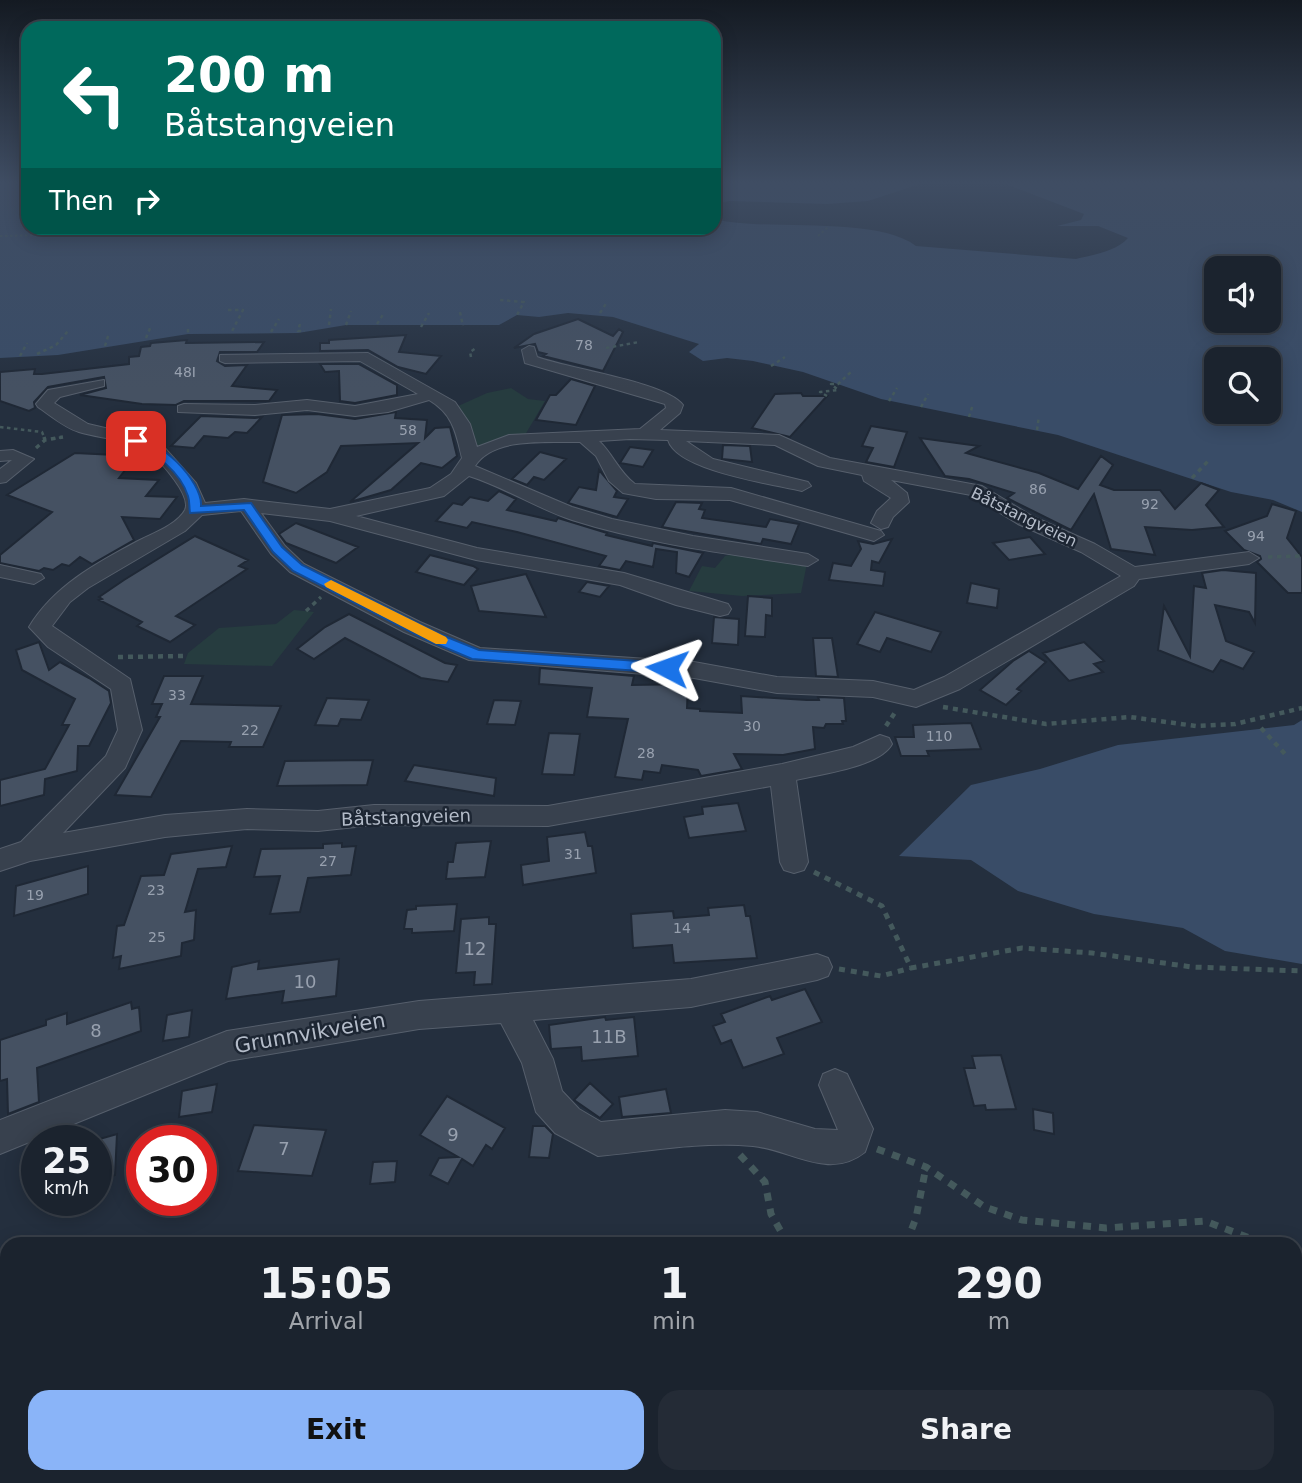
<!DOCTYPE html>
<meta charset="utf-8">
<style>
body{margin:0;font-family:"DejaVu Sans",sans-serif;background:#242b36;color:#f1f3f6;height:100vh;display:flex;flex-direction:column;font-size:26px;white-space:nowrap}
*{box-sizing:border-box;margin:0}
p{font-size:23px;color:#a0a4aa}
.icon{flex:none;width:38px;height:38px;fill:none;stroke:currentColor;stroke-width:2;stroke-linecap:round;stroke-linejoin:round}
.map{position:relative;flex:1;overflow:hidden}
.sheet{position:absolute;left:0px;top:1237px;width:1302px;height:247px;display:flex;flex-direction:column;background:#1b232e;border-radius:21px 21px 0 0;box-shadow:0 4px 18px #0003,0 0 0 2px #39404a}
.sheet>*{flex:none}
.guide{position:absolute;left:21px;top:21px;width:700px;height:214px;border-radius:21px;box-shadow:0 4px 18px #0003,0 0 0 2px #39404a;background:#00695c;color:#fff;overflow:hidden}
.tools{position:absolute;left:1204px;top:256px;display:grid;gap:14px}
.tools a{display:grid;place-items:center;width:77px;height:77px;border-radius:14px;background:#1b232e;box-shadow:0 4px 18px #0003,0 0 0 2px #39404a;font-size:35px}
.speed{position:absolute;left:21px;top:1125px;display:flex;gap:14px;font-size:35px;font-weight:700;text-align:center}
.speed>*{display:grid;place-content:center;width:91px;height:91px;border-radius:50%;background:#1b232e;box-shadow:0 4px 18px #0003,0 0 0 2px #39404a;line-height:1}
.speed small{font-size:18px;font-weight:400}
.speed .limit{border:10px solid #d22;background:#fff;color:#111}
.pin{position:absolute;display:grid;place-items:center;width:60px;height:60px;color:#fff;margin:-30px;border-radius:14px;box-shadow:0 4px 10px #0006}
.me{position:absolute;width:77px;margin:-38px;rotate:274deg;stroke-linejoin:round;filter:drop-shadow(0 0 5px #0008)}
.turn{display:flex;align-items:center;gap:24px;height:147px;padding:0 28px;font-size:32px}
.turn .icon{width:91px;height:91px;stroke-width:2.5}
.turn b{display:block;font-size:49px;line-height:60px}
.then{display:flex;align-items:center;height:66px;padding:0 28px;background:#0003;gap:14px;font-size:26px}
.eta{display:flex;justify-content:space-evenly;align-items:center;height:119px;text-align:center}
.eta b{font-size:42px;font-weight:600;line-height:49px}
.action{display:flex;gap:14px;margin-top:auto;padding:14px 28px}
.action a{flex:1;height:80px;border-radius:21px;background:#8ab4f8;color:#111;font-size:28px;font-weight:600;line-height:80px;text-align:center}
.action a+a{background:#242b36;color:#f1f3f6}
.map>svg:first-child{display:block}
</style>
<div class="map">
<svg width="1302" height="1483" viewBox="0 0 1302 1483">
<rect width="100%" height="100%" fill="#242f3e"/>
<path fill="#263c3f" d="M511,388L528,399L545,401L525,435L472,448L456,407L487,393Z
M735,554L807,563L801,593L742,596L689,591L702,566L715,568L725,556Z
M294,610L314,612L272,666L184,664L188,653L219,628L276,624Z"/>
<path fill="#394c67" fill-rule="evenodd" d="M0,181H28V228H714V219C766,232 875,215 916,246L1076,259C1092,255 1117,251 1128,238L1098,226H1057L1081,220L1084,214L1008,185L988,181H1302V512L1273,500L1231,492L1058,435L881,399L803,372L753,361L727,358L703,361L689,352L699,344L613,317L568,313L539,317L517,315L499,325H346L298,333L188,334L58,355L0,358ZM1216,268H1269V320H1216V285L1202,282H1216ZM1216,359H1269V411H1216Z
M714,181H929L868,201L827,204L729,201L714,204Z
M1302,720V964L1225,951L1183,928L1094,914L1018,891L971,860L899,856L971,785L1040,769L1118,745L1294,725Z"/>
<path fill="#455162" stroke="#1f2835" stroke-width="2" d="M578,319L613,336L619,329L623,332L603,371L543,356L546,354L538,352L535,344L514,348L534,334Z
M406,335L399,352L441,356L426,374L398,367L368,350L320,351V343H329V340Z
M187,340L186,343L264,342L257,352H220L217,361L225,366L247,365L232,386L277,390L269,401H184L176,405L142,404L80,395L106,388L104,377L48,387L34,402L35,408L29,411L0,401V372L35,369L34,374H42L129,364V357L139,356L141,347L150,346L151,343Z
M320,364H359L397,385V395L355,403L340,401L339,371L325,372Z
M571,379L595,386L576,425L536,420L550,395H556Z
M801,393L803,396H827L790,437L752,428L775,394Z
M396,412L395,418L427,420L425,438L435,428L450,427L457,456L442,468L421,463L391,490L350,502L418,443L341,446L327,472L296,493L263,482L282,415L317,414L355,419Z
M201,416L255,418L262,417L247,433L235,432L228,438L204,436L194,448L171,446Z
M871,426L907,432L894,467L866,462L873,448L862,446Z
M920,438L979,446L966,453L1039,473L1078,489L1101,456L1113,465L1100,485L1114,490H1160L1175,509L1201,483L1219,490L1206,505L1224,527L1192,530L1145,527L1155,555L1111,549L1094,494L1071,530L1007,498L1014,493L969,479L945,476Z
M723,445L750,446L752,462L722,459Z
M630,447L653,450L643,467L620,463Z
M540,452L566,459L544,480L534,477L527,485L512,479Z
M75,453L136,456L119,478L159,480L146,496L177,497L160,519L122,517L134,540L92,564L80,557L69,566L62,564L53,570L44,568L39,571L0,563V555L52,512L7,495Z
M599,470L617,491L614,497L628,499L617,517L568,503L579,487L596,490Z
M499,491L516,499L507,510L556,521L558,518L607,533L606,535L652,546L653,543L703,553L689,577L676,573L677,552L656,549L653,567L626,561L620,570L599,566L606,556L517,532L472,522L467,528L436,521L453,503L462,505L470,497L488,501Z
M676,502L702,503L699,509L705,510L702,518L766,527L770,519L799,524L791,544L763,539L761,544L662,527Z
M1272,504L1296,511L1287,538L1302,557V593H1288L1257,562L1261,559L1260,556L1244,550L1225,531L1267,516Z
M296,523L358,547L336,563L286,543L279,534Z
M195,536L248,560L239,566L247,569L176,616L195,625L170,642L137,626L142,622L99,600L102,599L99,597L124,580Z
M1030,537L1045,554L1009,560L993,543Z
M892,539L879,563L872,561L871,570L885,572L883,586L829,580L833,563L851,566L861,549L858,541L873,544Z
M430,555L473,566L478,569L464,585L416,572Z
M1223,570L1256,573L1255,623L1249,612L1215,605L1226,641L1254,652L1243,669L1221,660L1213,672L1158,650L1164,606L1190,656L1194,586L1206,588L1202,573Z
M526,574L546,617L479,611L471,586Z
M587,582L609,586L600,597L579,592Z
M971,583L999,589L997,608L967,603Z
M748,596L772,598V616L766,615L765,637L745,636Z
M875,612L941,632L931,652L887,638L880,652L857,644Z
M349,614L445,663L457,665L448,682L421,678L345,638L314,659L297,649L325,627Z
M714,617L739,619L738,645L712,643Z
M813,638H832L838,677L816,676Z
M39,642L49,670L60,662L89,678L109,691L111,703L89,746H78L77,771L45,779L44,795L0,806V780L45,769L69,725H62L75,699L22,670L16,650Z
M1084,642L1104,661L1094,664L1103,672L1069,681L1043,653Z
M1029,651L1046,662L1017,689L1021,691L1006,705L980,690L1013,661Z
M540,668L634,676L632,685L688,684L687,708L700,709V711L742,713L741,696L807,700H819L818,697L844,698L846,721H842L843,724H826L824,728L813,727L815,749L783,755L734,754L742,769L701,776L698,770L662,765L660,773L644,771L642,780L615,777L628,719L587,717L592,688L539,684Z
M164,676H203L191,704L281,706L263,747H229L231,742L181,741L151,797L115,795L160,717H156L162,704H152Z
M327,698L369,700L361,720L341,719L338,726L315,725Z
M494,700L521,701L515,725L487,724Z
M971,723L981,749L927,751L929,756H901L895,737H914L913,725Z
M549,733L580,734L574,775L542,774Z
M373,760L367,785L277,786L285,761Z
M414,765L496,778L494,796L405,781Z
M738,803L746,831L689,838L684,817L703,814L702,807Z
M585,832L588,846H592L596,873L523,885L521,865L549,861L547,837Z
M491,841L485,877L446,879L448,862H453L456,843Z
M342,843V847L356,846L351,875L308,878L300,912L270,914L280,876L254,877L261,849L323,848V844Z
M232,846L226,867L198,869L185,912L196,910L194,940L182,943L181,956L119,969L121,956L113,958L117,926L124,925L141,876L164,875L171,854Z
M88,866V894L14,916L16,886Z
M457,904L454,931L412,933V929H404L407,910L416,909V906Z
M744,905L746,916H750L757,958L674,963L672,945L633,948L631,914L673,911L674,918L709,915L708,908Z
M489,917V924H496L492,984L474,985L475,972L456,973L461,919Z
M339,959L336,996L282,1003L284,991L226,999L232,967L259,961L258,969Z
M805,989L822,1022L777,1038L784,1054L743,1068L731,1040L721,1044L713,1026L725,1022L721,1014L770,996L772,1000Z
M131,1002L132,1009L139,1007L141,1031L37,1068L39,1102L8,1114L7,1079L0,1081V1040L46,1025V1020L67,1013V1024Z
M192,1010L189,1037L163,1041L167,1015Z
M605,1017L606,1020L634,1017L638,1056L582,1061L581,1047L551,1049L549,1025Z
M1001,1055L1016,1109L986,1110L985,1105L974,1106L964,1068H975L972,1056Z
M590,1083L613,1104L600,1118L574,1100Z
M217,1084L212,1112L179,1117L182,1091Z
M666,1089L671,1113L622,1117L619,1097Z
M447,1096L505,1128L492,1149L486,1145L473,1166L462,1159L448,1184L430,1175L439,1158L458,1157L420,1135Z
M1033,1109L1053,1113L1054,1134L1034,1130Z
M254,1125L326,1130L312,1176L238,1171Z
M533,1126H545L553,1134L549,1158L529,1157Z
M117,1134L115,1175L96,1181V1140Z
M397,1161L395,1182L370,1184L373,1162Z"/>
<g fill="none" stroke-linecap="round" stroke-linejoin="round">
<g stroke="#565f6c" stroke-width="2">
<path id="minor" d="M529,346L534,347L537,357C569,369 666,382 683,405L680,413L660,430L779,435L830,458L982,486L1032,516L1095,544L1135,567L1249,552L1259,558L1249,564L1139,579L1134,586L960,689L916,707L873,697L777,693L694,678L469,660L404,632L290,572L271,554L241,511L202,515L185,531L88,588L70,602L52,626L130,679L142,730L125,768L63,833L165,815L247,809L318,811L374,805L548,806L782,764L853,747L880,735L889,738L892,744C880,767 820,774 796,780L808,862L804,870L794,873L784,870L780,862L771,786L548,826L374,825L318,831L247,829L165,837L30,861L0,871V849L21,842L106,756L118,730L111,689L48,647L29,627C54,586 95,564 136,542C151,534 177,525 185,510C192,496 161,462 151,454C131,439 102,439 79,432C65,428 51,416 38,407L36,404L48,390L104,380V386L60,397L54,403L88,424L148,438L163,446L196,483L205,503L244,499L330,509L430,488L451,474L462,458C456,433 453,414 429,400L388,412L355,416L307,410L255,415L178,412V406L184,404L255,405L307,400L355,406L418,394L360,361L225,363L220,361V355L368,353L455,402L470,424L477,447L509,435L640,429L666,408L665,404L525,363L522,350ZM630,439L668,440C677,471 773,484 802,491L811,486L808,482L713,459L686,441L775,445L818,466L862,475L864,481L891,498L877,511L871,523L881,529L888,527L893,517L909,502L907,493L891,480L971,495L1018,524L1081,552L1121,576L944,677L914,690L873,681L777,677L694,662L480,648L420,622L304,564L285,546L261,513L330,521L476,560L620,585L676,605L720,616L728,614L731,609L728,604L624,573L477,548L356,516L444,496L469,476C504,487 536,508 572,520C648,544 729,554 808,566L818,560L808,554L693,536L612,519L572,507L475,466C494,436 549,443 580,442L596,456L609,481L623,493L656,499L730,500L874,541L884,535L881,531L731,488L635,484C619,472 613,454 599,441Z
M13,450L34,459L6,482L0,483V469L12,460L0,461V451Z
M0,565L41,574L44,578L34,584L0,577Z
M817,954L828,958L832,967L828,976L817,980L691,1007L533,1020L553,1059L562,1091L579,1109L601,1122L725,1110L757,1112L815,1129L838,1130L819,1085L823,1074L835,1069L847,1074L873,1129L865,1152C829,1181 792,1150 753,1146C702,1141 649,1151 598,1156L555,1133L536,1112L522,1063L501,1023L419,1029L228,1061L0,1154V1120L227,1031L419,1001L691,979Z
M326,1477H376L374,1483H324Z
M828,1477H880L882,1483H830Z"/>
</g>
<path stroke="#44595c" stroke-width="2" stroke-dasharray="2.5 2.5" stroke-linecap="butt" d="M0,236L132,233
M818,236L828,227"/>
<path stroke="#44595c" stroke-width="2.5" stroke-dasharray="3.5 3.5" stroke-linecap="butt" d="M500,300L524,302L517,315
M228,310H243L231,333
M460,312L463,326
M600,313L607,302
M300,324L298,331H305
M377,324L384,313
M329,325L331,309
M346,325L351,311
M421,327L429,313
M188,329V334
M271,332L279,319
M146,338L151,326
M105,346L109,333
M606,348L639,342
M37,354L56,345L68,331
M20,356L27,343
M471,357L470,352L476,348
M771,366L785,357
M827,396L820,392L838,390L831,384H838L852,371
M889,401L897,388
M921,407L928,394
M969,417L973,404
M0,427L42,432L45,439
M1037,430L1039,416
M52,439L63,437"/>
<path stroke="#44595c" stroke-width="3.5" stroke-dasharray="4.5 4.5" stroke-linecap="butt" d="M44,437L45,440
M36,448L45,440L63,437
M1192,478L1210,459
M1268,557L1302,556
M306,611L321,597"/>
<path stroke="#44595c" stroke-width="4.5" stroke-dasharray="5 5" stroke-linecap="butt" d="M118,657L186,656
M943,707L1046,724L1130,717L1196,726L1235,724L1302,708
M886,726L896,711
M1261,728L1286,755"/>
<path stroke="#44595c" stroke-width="5" stroke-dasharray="6 6" stroke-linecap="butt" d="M814,872L882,906L911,968L1022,948L1092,953L1192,967L1302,971
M839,969L881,976L911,968"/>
<path stroke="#44595c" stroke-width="7" stroke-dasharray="8 8" stroke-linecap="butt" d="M877,1149L926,1167L985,1207L1022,1220L1106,1228L1205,1221L1265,1244
M740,1155L765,1182L771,1214L788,1244
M906,1244L916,1218L926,1167
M1295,1256L1302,1258"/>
<use href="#minor" fill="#38414e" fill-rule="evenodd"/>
</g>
<linearGradient id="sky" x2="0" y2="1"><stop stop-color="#141a22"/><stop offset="0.47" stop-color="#3f4d63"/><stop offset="1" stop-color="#3f4d63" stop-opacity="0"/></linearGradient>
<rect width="1302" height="389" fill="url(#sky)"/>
<path fill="#1a73e8" stroke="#114b97" stroke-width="2" d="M133,438C157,436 203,481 201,506L251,503L282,547L302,565L437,633L479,650L667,663L674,668L667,673L472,659L427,640L293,571L273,552L244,510L190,513C189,507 190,502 188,496C180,471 155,453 133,443Z"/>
<path fill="#f59e0b" d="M331,580L446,637L448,640L446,644H436L326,587L324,584Z"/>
<g text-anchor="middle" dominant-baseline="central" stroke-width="5" stroke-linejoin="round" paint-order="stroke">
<g font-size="14" fill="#98a1af">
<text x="584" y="345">78</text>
<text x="185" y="372">48I</text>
<text x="408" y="430">58</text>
<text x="1038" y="489">86</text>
<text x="1150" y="504">92</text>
<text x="1256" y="536">94</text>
<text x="177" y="695">33</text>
<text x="752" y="726">30</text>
<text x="250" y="730">22</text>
<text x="939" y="736">110</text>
<text x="646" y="753">28</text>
<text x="573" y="854">31</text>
<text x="328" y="861">27</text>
<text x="156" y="890">23</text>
<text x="35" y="895">19</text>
<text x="682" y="928">14</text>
<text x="157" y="937">25</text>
</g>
<g font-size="16" fill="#b4bcc9" stroke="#1d2633">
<text transform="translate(1024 517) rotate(26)">Båtstangveien</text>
</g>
<g font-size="18" fill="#b4bcc9" stroke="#1d2633">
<text transform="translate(406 817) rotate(-2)">Båtstangveien</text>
</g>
<g font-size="18" fill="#98a1af">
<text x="475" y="948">12</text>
<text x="305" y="981">10</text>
<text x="96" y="1030">8</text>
<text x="609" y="1036">11B</text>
<text x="453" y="1134">9</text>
<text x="284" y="1148">7</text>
</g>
<g font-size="21" fill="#b4bcc9" stroke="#1d2633">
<text transform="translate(310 1033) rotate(-10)">Grunnvikveien</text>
</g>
</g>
</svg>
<div class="tools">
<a><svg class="icon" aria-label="sound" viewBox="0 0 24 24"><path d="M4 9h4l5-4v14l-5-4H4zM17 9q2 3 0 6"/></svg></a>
<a><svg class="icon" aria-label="search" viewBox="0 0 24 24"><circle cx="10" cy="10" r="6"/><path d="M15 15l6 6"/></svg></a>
</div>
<div class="speed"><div>25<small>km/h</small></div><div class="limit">30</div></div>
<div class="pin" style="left:136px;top:441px;background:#d93025"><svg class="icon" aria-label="arrive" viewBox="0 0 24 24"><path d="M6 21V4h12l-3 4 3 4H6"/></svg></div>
<svg class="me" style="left:667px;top:668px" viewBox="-20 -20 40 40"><path d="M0-17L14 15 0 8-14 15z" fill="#1a73e8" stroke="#fff" stroke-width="4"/></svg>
<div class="guide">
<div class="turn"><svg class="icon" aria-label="left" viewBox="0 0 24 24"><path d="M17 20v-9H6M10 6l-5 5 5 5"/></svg><div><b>200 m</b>Båtstangveien</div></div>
<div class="then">Then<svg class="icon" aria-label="right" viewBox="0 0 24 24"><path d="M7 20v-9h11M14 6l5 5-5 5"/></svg></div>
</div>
<section class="sheet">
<div class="eta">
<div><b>15:05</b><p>Arrival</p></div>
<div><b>1</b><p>min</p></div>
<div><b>290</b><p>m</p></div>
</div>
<div class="action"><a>Exit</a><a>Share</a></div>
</section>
</div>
